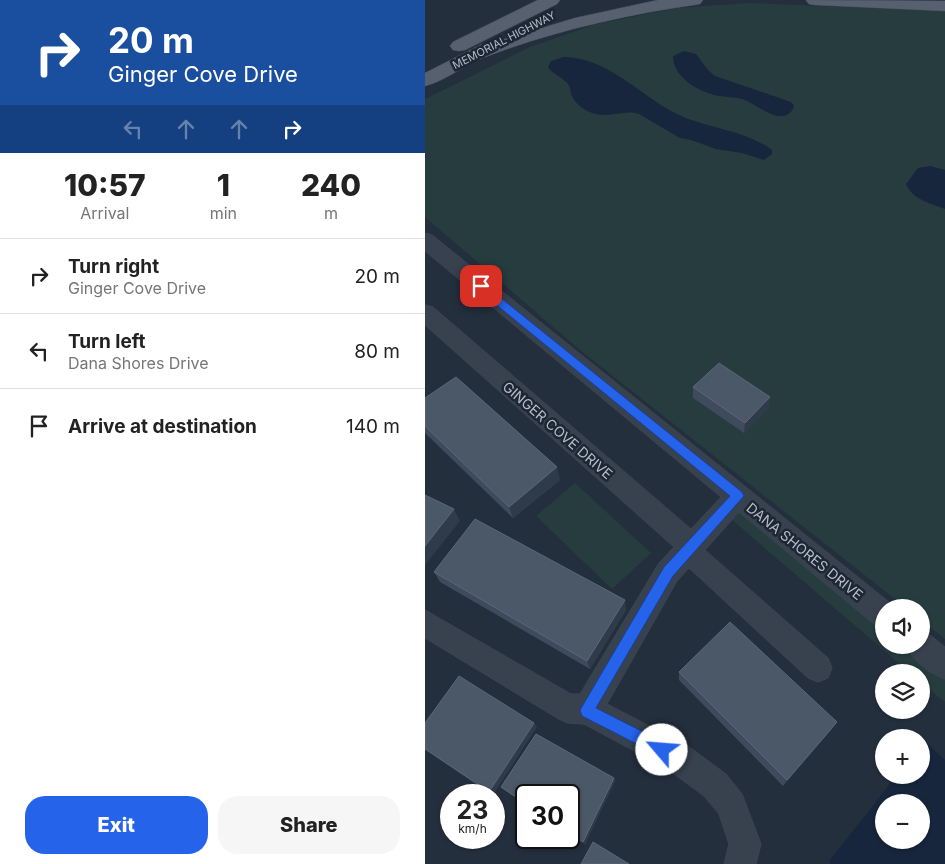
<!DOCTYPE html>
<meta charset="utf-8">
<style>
body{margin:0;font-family:Inter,sans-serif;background:#f6f6f6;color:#222;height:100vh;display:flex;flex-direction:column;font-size:19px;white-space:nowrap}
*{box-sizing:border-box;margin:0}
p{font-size:16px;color:#767676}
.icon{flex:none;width:28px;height:28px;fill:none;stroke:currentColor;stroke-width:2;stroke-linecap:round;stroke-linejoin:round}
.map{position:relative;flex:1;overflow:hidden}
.details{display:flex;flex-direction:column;background:#fff;width:425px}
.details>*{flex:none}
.top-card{background:#1a4fa0;color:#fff;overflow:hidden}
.buttons{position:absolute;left:450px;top:599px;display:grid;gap:10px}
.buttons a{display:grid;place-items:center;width:55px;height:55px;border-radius:50%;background:#fff;box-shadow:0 1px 4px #0004;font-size:25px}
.speed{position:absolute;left:15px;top:784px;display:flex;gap:10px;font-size:25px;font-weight:700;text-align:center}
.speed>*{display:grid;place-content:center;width:65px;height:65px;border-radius:50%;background:#fff;box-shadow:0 1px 4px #0004;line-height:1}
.speed small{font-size:12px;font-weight:400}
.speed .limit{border:2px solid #111;border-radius:8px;background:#fff;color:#111}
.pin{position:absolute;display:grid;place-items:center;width:42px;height:42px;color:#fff;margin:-21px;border-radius:10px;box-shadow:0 2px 8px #0006}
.me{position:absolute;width:55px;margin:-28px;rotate:297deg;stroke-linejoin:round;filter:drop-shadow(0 0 4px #0008)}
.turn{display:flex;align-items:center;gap:18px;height:105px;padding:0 25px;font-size:22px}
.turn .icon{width:65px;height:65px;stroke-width:2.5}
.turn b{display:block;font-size:35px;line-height:42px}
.lanes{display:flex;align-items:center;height:48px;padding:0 25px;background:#0003;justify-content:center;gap:25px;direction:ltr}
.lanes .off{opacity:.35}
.eta{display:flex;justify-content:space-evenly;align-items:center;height:85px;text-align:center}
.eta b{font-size:30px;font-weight:800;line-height:35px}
.cta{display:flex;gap:10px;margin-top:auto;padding:10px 25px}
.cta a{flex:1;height:58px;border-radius:20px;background:#2563eb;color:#fff;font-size:20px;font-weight:800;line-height:58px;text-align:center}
.cta a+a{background:#f6f6f6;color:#222}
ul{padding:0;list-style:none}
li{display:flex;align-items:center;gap:15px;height:75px;padding:0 25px;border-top:1px solid #e0e0e0}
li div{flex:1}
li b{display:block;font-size:19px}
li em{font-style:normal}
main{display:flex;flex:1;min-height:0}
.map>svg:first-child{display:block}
</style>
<main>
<section class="details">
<div class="top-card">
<div class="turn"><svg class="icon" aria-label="right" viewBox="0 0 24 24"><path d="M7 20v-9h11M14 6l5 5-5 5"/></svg><div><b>20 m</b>Ginger Cove Drive</div></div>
<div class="lanes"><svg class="icon off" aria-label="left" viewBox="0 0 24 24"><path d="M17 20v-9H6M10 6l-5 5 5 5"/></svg><svg class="icon off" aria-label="ahead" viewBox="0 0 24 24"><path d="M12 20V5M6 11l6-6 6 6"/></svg><svg class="icon off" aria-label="ahead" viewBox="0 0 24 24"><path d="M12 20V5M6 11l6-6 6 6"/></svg><svg class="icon" aria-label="right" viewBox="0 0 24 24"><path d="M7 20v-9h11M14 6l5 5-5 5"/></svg></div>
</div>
<div class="eta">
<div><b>10:57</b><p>Arrival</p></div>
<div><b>1</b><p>min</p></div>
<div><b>240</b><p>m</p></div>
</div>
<ul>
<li><svg class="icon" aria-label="right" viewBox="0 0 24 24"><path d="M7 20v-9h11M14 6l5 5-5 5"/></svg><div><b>Turn right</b><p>Ginger Cove Drive</p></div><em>20 m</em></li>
<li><svg class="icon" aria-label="left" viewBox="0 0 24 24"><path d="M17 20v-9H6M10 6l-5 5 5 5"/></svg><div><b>Turn left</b><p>Dana Shores Drive</p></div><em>80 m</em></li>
<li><svg class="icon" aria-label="arrive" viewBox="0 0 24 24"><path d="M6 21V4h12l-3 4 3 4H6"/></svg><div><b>Arrive at destination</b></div><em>140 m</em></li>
</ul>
<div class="cta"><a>Exit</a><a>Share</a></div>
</section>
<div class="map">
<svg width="520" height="864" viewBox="0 0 520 864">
<rect width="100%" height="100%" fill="#242f3e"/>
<path fill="#263c3f" d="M324,3L520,11V639L496,620V608L480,607L155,350L0,217V99L105,47L171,24L252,8Z
M150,483L226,553L187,589L111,516Z
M315,510L459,629V645H479L520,679V702L496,683V672H484L306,519Z"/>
<path fill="#17263c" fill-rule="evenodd" d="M259,51L271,54L283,70L290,76L366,102L369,105L368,109C356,128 331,103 317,99C309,97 301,97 294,96C274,92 248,78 248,56Z
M139,57C181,57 215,95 250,113C281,129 319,129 347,150V154L339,160L317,153L291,149L266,140L255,138L214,114C201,110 189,116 176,115C165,114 151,106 147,96C145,91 146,86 141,82C135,76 128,74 123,67L126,61Z
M505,166L520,170V209C506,204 487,199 481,184L493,168Z
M499,741L520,760V864H405V860L472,775H496V745ZM459,802H496V840H459Z"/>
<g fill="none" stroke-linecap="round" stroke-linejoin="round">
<g stroke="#414a57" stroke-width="1">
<path id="minor" d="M0,233L7,235L469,606L470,608H459V628L449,624L314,512L280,550L403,658L407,668L403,678L393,682L383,678L264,568L252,581L182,704L263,746L301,774L317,794L336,844L331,864H299L304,844L294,814L279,796L241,768L159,724L142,723L132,718L0,638V610L146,694H155L234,563L249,547L0,325V305L8,307L266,529L296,497L0,251Z
M496,632L505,635L520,647V679C504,673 488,661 481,645H496Z"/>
</g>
<g stroke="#414a57" stroke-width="1">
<path id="major" d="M113,0H135L132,4L40,50L34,51L28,50L25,46L28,42Z
M233,0H278L275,4L269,5C198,15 121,33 55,59C36,67 20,81 0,86V73L57,44L67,43L150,18Z
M381,0L520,1V11L390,5L384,4Z"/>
</g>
<use href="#minor" fill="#38414e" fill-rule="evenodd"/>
<use href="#major" fill="#56606e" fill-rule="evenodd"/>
</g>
<path fill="#3f4b5c" d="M268,387L345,397L343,408L319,433L268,398Z
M0,398L135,480L88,518L0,433Z
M9,572L201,610L165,669L15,582Z
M254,672L407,729L358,786L254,680Z
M189,778L190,781L160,844L144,833V795H101V805L76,787Z"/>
<path fill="#2f3b4b" d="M345,397L343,408L319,433L320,423Z
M132,467L135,480L88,518L84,507Z
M29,509L35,521L0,565V546Z
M200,600L201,610L165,669L162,661Z
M412,722L407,729L358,786L362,780Z
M109,723L112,727L68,795L64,792Z
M189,778L190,781L160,844L158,842Z"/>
<path fill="#4b5868" stroke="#5c6777" d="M294,363L345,397L320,423L268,387Z
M31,377L132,467L84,507L0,426V398Z
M0,495L29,509L0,546Z
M50,519L200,600L162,661L9,572Z
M305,622L412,722L362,780L254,672Z
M34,676L109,723L64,792L0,749V723Z
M111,734L189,778L158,842L144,832V795H101V804L76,787Z
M168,842L204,864H156Z"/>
<path fill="#2563eb" stroke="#184099" d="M56,282L317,492L319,496L248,576L171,708L242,744L244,750L242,755L237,757L157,716L155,710L239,567L305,496L52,289V283Z"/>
<g text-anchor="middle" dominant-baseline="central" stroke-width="5" stroke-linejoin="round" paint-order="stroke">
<g font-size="11" fill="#b4bcc9" stroke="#1d2633">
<text transform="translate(79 40) rotate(-27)">MEMORIAL HIGHWAY</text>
</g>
<g font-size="14" fill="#b4bcc9" stroke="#1d2633">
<text transform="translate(133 430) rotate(41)">GINGER COVE DRIVE</text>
<text transform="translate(380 551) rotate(39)">DANA SHORES DRIVE</text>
</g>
</g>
</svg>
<div class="buttons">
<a><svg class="icon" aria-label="sound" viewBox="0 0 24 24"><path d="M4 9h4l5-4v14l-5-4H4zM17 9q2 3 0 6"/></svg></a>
<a><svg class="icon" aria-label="layers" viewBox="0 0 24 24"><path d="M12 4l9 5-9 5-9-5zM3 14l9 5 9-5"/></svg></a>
<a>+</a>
<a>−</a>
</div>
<div class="speed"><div>23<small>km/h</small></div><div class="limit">30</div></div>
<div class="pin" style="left:56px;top:286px;background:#d93025"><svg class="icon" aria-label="arrive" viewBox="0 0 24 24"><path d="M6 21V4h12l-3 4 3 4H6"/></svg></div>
<svg class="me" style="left:237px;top:750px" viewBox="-20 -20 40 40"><circle r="19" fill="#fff"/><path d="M0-13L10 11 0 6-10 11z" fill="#2563eb"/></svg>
</div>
</main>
